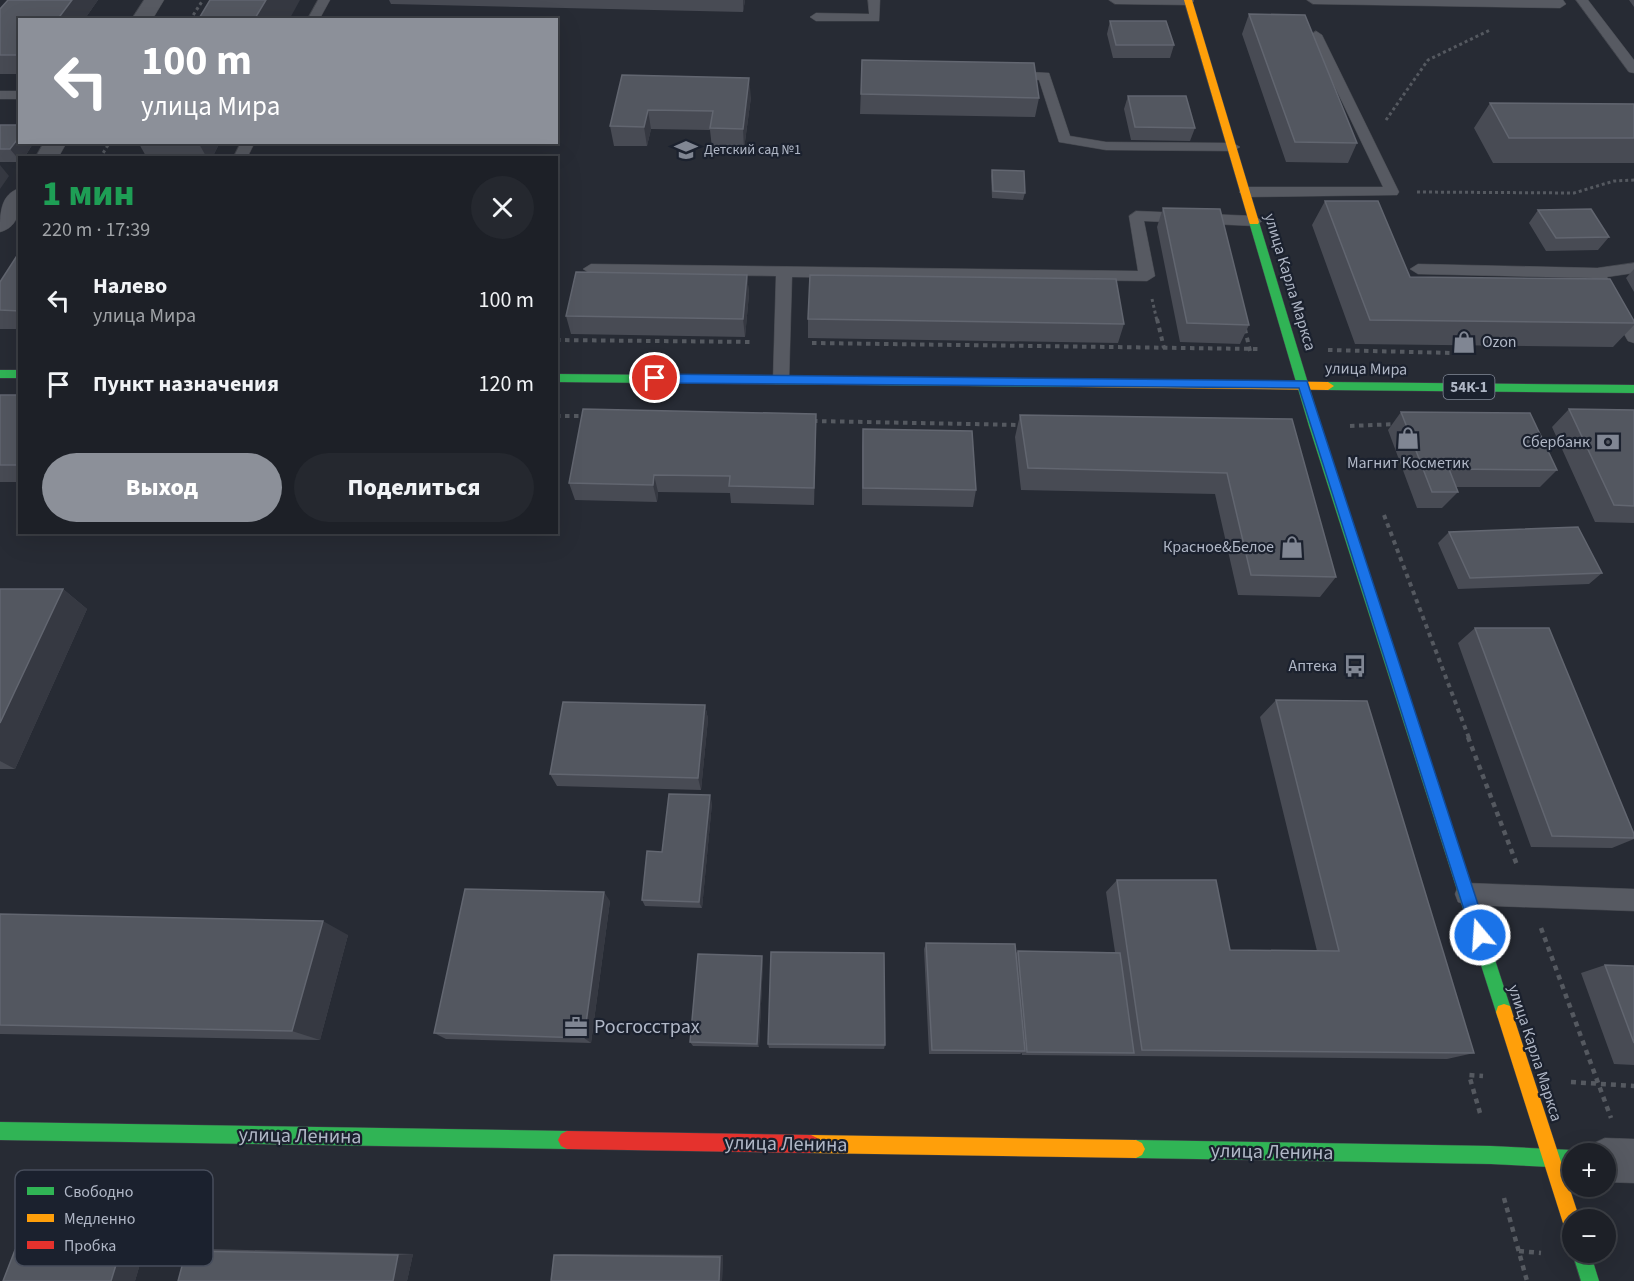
<!DOCTYPE html>
<html lang="ru">
<meta charset="utf-8">
<style>
body{margin:0;font-family:"Source Sans 3",sans-serif;background:#25282f;color:#f1f3f6;height:100vh;display:flex;flex-direction:column;font-size:22px;white-space:nowrap}
*{box-sizing:border-box;margin:0}
p{font-size:20px;color:#a0a3a7}
.icon{flex:none;width:33px;height:33px;fill:none;stroke:currentColor;stroke-width:2;stroke-linecap:round;stroke-linejoin:round}
.map{position:relative;flex:1;overflow:hidden}
.panel{position:absolute;left:18px;top:156px;width:540px;height:378px;display:flex;flex-direction:column;background:#1d2027;border-radius:0px;box-shadow:0 6px 24px #0002,0 0 0 2px #3b3e44}
.panel>*{flex:none}
.banner{position:absolute;left:18px;top:18px;width:540px;height:126px;border-radius:0px;box-shadow:0 6px 24px #0002,0 0 0 2px #3b3e44;background:#8c9099;color:#fff;overflow:hidden}
.tools{position:absolute;left:1562px;top:1143px;display:grid;gap:12px}
.tools a{display:grid;place-items:center;width:54px;height:54px;border-radius:50%;background:#1d2027;box-shadow:0 6px 24px #0002,0 0 0 2px #3b3e44;font-size:30px}
.pin{position:absolute;display:grid;place-items:center;width:51px;height:51px;color:#fff;margin:-26px;border:3px solid #fff;border-radius:50%;box-shadow:0 2px 6px #0007}
.me{position:absolute;width:66px;margin:-33px;rotate:342deg;stroke-linejoin:round;filter:drop-shadow(0 0 4px #0008)}
.turn{display:flex;align-items:center;gap:21px;height:126px;padding:0 24px;font-size:27px}
.turn .icon{width:78px;height:78px;stroke-width:2.5}
.turn b{display:block;font-size:42px;line-height:51px}
.round{display:grid;place-items:center;flex:none;width:63px;height:63px;border-radius:32px;background:#25282f}
.head{display:flex;align-items:center;justify-content:space-between;height:102px;padding:0 24px}
h1{font-size:36px;font-weight:800;line-height:45px;color:#1e9e55}
.action{display:flex;gap:12px;margin-top:auto;padding:12px 24px}
.action a{flex:1;height:69px;border-radius:36px;background:#8c9099;color:#fff;font-size:24px;font-weight:800;line-height:69px;text-align:center}
.action a+a{background:#25282f;color:#f1f3f6}
ul{padding:0;list-style:none}
li{display:flex;align-items:center;gap:18px;height:84px;padding:0 24px}
li div{flex:1}
li b{display:block;font-size:22px}
li em{font-style:normal}
.map>svg:first-child{display:block}
</style>
<div class="map">
<svg width="1634" height="1281" viewBox="0 0 1634 1281">
<rect width="100%" height="100%" fill="#272b34"/>
<g fill="none" stroke-linecap="round" stroke-linejoin="round">
<g stroke="#43464d" stroke-width="1">
<path id="lane" d="M318,0H330L319,20H307Z
M868,0H880L879,21H816L810,17L816,13L869,14Z
M1109,0H1193L1194,1L1188,5L1115,4Z
M1307,0H1563L1566,4L1560,8L1313,4Z
M1576,0H1588L1634,60V73L1629,72Z
M1316,31L1322,35L1399,192L1397,195L1246,197L1239,192L1246,187H1383L1310,35Z
M1010,71L1049,73L1070,136L1106,142L1233,143L1240,147L1233,151L1106,150L1059,142L1039,80L1005,78L1004,75L1005,72Z
M0,91H20V99H0Z
M241,142H255L247,158H233Z
M1136,211L1255,216L1262,221L1255,226L1144,221L1155,276L1147,281L792,277L789,380L787,384H775L773,380L776,276L591,274L583,269L591,264L1138,271L1129,216Z
M1634,263V273L1607,277L1634,323V343L1628,341L1592,278L1418,274L1410,269L1418,264L1597,268Z
M1466,883L1634,889V911L1466,905L1458,902L1455,894L1458,886Z"/>
</g>
<g stroke="#43464d" stroke-width="1">
<path id="street" d="M144,0H164L152,20H131Z
M44,142H67L58,158H35Z
M20,188C20,207 21,226 0,232C0,214 0,194 20,188Z
M1605,1138L1634,1139V1183L1605,1182V1154H1586L1590,1145Z"/>
</g>
<g stroke="#43464d" stroke-width="1">
<path id="fast" d="M1254,219L1259,222L1321,426L1512,1012L1510,1018L1504,1020L1498,1018L1496,1012L1309,426L1249,222Z
M0,370H20V378H0Z
M556,374L1076,379L1082,383L1076,387L556,382Z
M1328,382L1634,385V393L1328,390L1322,386Z
M0,1122L567,1131L573,1134L576,1140L573,1146L567,1149L0,1140Z
M1136,1140L1491,1146L1572,1150L1579,1154H1572V1168L1491,1164L1136,1158L1130,1155L1127,1149L1130,1143Z
M1572,1252H1590L1599,1281H1581Z"/>
</g>
<g stroke="#43464d" stroke-width="1">
<path id="slow" d="M1184,0H1192L1259,222L1258,224H1250L1249,222Z
M1076,379L1328,382L1334,386L1328,390L1076,387L1070,383Z
M1504,1004L1510,1006L1512,1012L1580,1220H1572V1232L1566,1229L1563,1223L1496,1012L1498,1006Z
M811,1135L1136,1140L1142,1143L1145,1149L1142,1155L1136,1158L811,1153L805,1150L802,1144L805,1138Z"/>
</g>
<g stroke="#43464d" stroke-width="1">
<path id="jam" d="M567,1131L811,1135L817,1138L820,1144L817,1150L811,1153L567,1149L561,1146L558,1140L561,1134Z"/>
</g>
<path stroke="#555960" stroke-width="3" stroke-dasharray="3 3" stroke-linecap="butt" d="M190,20L203,0
M1386,120L1428,60L1490,30
M100,158L110,142
M1417,192L1574,193L1614,181L1634,180
M1152,299L1157,321"/>
<path stroke="#555960" stroke-width="4" stroke-dasharray="4.5 4.5" stroke-linecap="butt" d="M1157,319L1164,348
M1245,329L1250,351
M556,340L754,342
M812,343L1258,349
M1328,350L1453,353
M556,416H587
M813,421L1021,425
M1350,426L1396,424
M1384,515L1469,738"/>
<path stroke="#555960" stroke-width="4.5" stroke-dasharray="5 5" stroke-linecap="butt" d="M1468,737L1517,865
M1541,928L1611,1118
M1571,1082L1634,1086
M1480,1113L1469,1075L1483,1076
M1504,1198L1527,1281
M1519,1251L1541,1253"/>
<use href="#lane" fill="#575a62" fill-rule="evenodd"/>
<use href="#street" fill="#575a62" fill-rule="evenodd"/>
<use href="#fast" fill="#30b455" fill-rule="evenodd"/>
<use href="#slow" fill="#ff9f0a" fill-rule="evenodd"/>
<use href="#jam" fill="#e5322d" fill-rule="evenodd"/>
</g>
<path fill="#484b54" d="M8,0H98L84,20H20V74H0V9Z
M389,0H745L743,12L391,4Z
M1629,0H1634V7Z
M1249,14L1357,143L1348,163L1286,162L1242,34Z
M1110,21L1174,45L1170,58H1113L1107,34Z
M862,60L1039,98L1035,117L860,114Z
M622,75L751,97L744,149L712,148L710,130L651,129L647,146H614L610,126Z
M1128,96L1195,128L1190,141L1131,140L1124,109Z
M1490,103L1634,104V163H1493L1474,128Z
M0,125L20,142H34L24,158H20V162H0Z
M138,142H220L212,158H147Z
M992,170L1025,193L1023,200L992,198L991,176Z
M1325,201L1410,277L1634,321V325L1613,347L1355,344L1312,225Z
M1163,208L1249,325L1240,344L1180,342L1157,227Z
M1538,210L1609,237L1598,250L1546,251L1529,223Z
M20,251V329H0V282Z
M1634,269V292L1626,278Z
M747,275L749,294L745,337L571,334L566,316Z
M808,319L1124,324L1118,343L808,338Z
M0,395H20V482H0Z
M1569,409L1634,410V523L1595,522L1552,427Z
M1401,412L1557,470L1540,487H1456L1458,492L1442,508H1417L1388,430Z
M1020,415L1292,419L1336,577L1320,597L1238,595L1215,494L1021,490L1015,437Z
M863,429L976,490L973,507L862,505V446Z
M816,431L814,505L731,503L730,493L658,492L657,502L575,500L569,483Z
M1449,532L1602,573L1589,584L1458,589L1438,543Z
M0,589H63L87,609L15,769H0Z
M1475,628L1634,834V839L1612,848L1531,847L1458,643Z
M1276,700L1474,1053L1447,1059L1022,1055V1053L1020,1054H929L924,949L926,943L1016,953L1018,951L1115,952L1106,892L1117,880L1230,950L1317,951L1260,717Z
M705,705L708,719L701,790L557,786L550,774Z
M712,803L702,908L645,906L642,900L662,852Z
M610,901L591,1043L446,1039L434,1033Z
M0,914L348,935L320,1040L0,1034Z
M763,961L759,1047L693,1046L690,1042Z
M1605,965L1634,966V1065L1614,1064L1581,973Z
M768,1044L885,1045L884,1049L769,1048Z
M42,1248L144,1250L135,1281L15,1250Z
M208,1249L413,1254L407,1281L186,1251Z
M563,1254L723,1255L722,1281L554,1255Z"/>
<path fill="#363942" d="M72,0H98L84,20H57Z
M266,0H300L289,20H254Z
M743,0H745L743,12Z
M749,78L751,97L744,149L743,129Z
M648,110L651,129L647,146L644,127Z
M20,136V142H34L24,158H20V161L10,149Z
M198,142H220L212,158H207Z
M0,165L9,176L0,189Z
M747,275L749,294L745,337L743,319Z
M816,414V431L814,505V488Z
M654,475L658,492L657,502L653,485Z
M63,589L87,609L15,769L0,761V723Z
M705,705L708,719L701,790L698,778Z
M710,795L712,803L702,908L699,902Z
M604,892L610,901L591,1043L584,1038Z
M323,921L348,935L320,1040L292,1031Z
M762,956L763,961L759,1047L757,1044Z
M144,1250L135,1281H111L120,1252Z
M413,1254L407,1281H393L398,1255Z
M723,1255L722,1281H719L720,1257Z"/>
<path fill="#535760" stroke="#626670" stroke-width="1.5" d="M8,0H72L57,20H20V55H0V9Z
M210,0H266L254,20H198Z
M1249,14L1305,15L1357,143L1295,142Z
M1110,21H1166L1174,45H1116Z
M862,60L1034,63L1039,98L861,94Z
M622,75L749,78L743,129L710,128L713,111L648,110L644,127L610,126Z
M1128,96H1186L1195,128L1135,127Z
M1490,103L1634,104V138H1509Z
M0,125H20V136L10,149H0Z
M992,170L1024,171L1025,193L993,191Z
M1325,201H1378L1410,277L1610,279L1634,321V323L1370,320Z
M1163,208L1220,209L1249,325L1187,323Z
M1591,209L1609,237L1556,238L1538,210Z
M20,251V311L0,310V282Z
M576,272L747,275L743,319L566,316Z
M810,275L1116,279L1124,324L808,319Z
M0,395H20V465H0Z
M583,409L816,414L814,488L729,486L730,476L654,475L653,485L569,483Z
M1569,409L1634,410V506L1614,505Z
M1401,412L1530,413L1557,470L1449,469L1458,492H1432Z
M1020,415L1292,419L1336,577L1251,575L1227,473L1028,468Z
M863,429L972,431L976,490L863,488Z
M1578,527L1602,573L1470,578L1449,532Z
M0,589H63L0,723Z
M1475,628H1549L1634,834V838L1552,836Z
M1276,700L1367,701L1474,1053L1142,1050L1117,880H1216L1230,950L1339,951Z
M563,702L705,705L698,778L550,774Z
M669,794L710,795L699,902L642,900L647,851L662,852Z
M465,889L604,892L584,1038L434,1033Z
M0,914L323,921L292,1031L0,1025Z
M926,943L1015,944L1025,1051L932,1050Z
M1018,951L1120,953L1134,1053L1027,1052Z
M771,952L884,953L885,1045L768,1044Z
M698,954L762,956L757,1044L690,1042Z
M1605,965L1634,966V1043Z
M15,1250L120,1252L111,1281H3Z
M186,1251L398,1255L393,1281H178Z
M554,1255L720,1257L719,1281H551Z"/>
<path fill="#1a73e8" stroke="#114b97" stroke-width="1.5" d="M655,374L1307,381L1488,935L1485,941L1480,943L1474,941L1472,935L1299,388L655,383L650,378Z"/>
<defs>
<g id="school-bare" transform="scale(1.8)"><path d="M0-5L7-2L0 1L-7-2ZM-4 1L0 2.5L4 1V4Q0 6-4 4Z" fill="#808693" stroke="#1b212e" stroke-width="2.5" paint-order="stroke"/></g>
<g id="shop-bare" transform="scale(1.8)"><path d="M-5-2.5h2.3a2.7 3.5 0 0 1 5.4 0H5L5.5 6h-11ZM-1.5-2.5h3a1.5 2.3 0 0 0-3 0Z" fill="#808693" stroke="#1b212e" stroke-width="2.5" paint-order="stroke"/></g>
<g id="bank-bare" transform="scale(1.8)"><path d="M-6-4H6V4H-6ZM0-2.3a2.3 2.3 0 1 0 0 4.6a2.3 2.3 0 1 0 0-4.6Z" fill="#808693" stroke="#1b212e" stroke-width="2.5" paint-order="stroke"/></g>
<g id="bus-bare" transform="scale(1.8)"><path d="M-5-6H5V4H4V6H2V4H-2V6H-4V4H-5ZM-3.5-4V0h7V-4ZM-3.5 1.2v1.5H-2V1.2ZM2 1.2v1.5H3.5V1.2Z" fill="#808693" stroke="#1b212e" stroke-width="2.5" paint-order="stroke"/></g>
<g id="office-bare" transform="scale(1.8)"><path d="M-6-3h4V-5.5h4V-3h4V5H-6ZM-1-4.5V-3h2v-1.5ZM-6 0V1H6V0Z" fill="#808693" stroke="#1b212e" stroke-width="2.5" paint-order="stroke"/></g>
</defs>
<g fill-rule="evenodd">
<use href="#school-bare" x="686" y="150"/>
<use href="#shop-bare" x="1464" y="342"/>
<use href="#shop-bare" x="1408" y="438"/>
<use href="#bank-bare" x="1608" y="442"/>
<use href="#shop-bare" x="1292" y="547"/>
<use href="#bus-bare" x="1355" y="666"/>
<use href="#office-bare" x="576" y="1027"/>
</g>
<g text-anchor="middle" dominant-baseline="central" stroke-width="4.5" stroke-linejoin="round" paint-order="stroke">
<g font-size="14" fill="#b0b7c6" stroke="#1b212e" text-anchor="start">
<text x="704" y="150">Детский сад №1</text>
</g>
<rect fill="#1b212e" stroke="#838a98" stroke-width="1.5" x="1443.5" y="375" width="51" height="24" rx="4.5"/>
<g font-size="15" font-weight="bold" fill="#b0b7c6">
<text x="1469" y="387">54К-1</text>
</g>
<g font-size="16" fill="#b0b7c6" stroke="#1b212e">
<text transform="translate(1290 282) rotate(73)">улица Карла Маркса</text>
<text transform="translate(1366 369) rotate(1)">улица Мира</text>
<text transform="translate(1535 1053) rotate(72)">улица Карла Маркса</text>
</g>
<g font-size="16" fill="#b0b7c6" stroke="#1b212e" text-anchor="end">
<text x="1482" y="342" text-anchor="start">Ozon</text>
<text x="1590" y="442">Сбербанк</text>
<text x="1408" y="463" text-anchor="middle">Магнит Косметик</text>
<text x="1274" y="547">Красное&amp;Белое</text>
<text x="1337" y="666">Аптека</text>
</g>
<g font-size="20" fill="#b0b7c6" stroke="#1b212e" text-anchor="start">
<text x="594" y="1027">Росгосстрах</text>
</g>
<g font-size="20" fill="#b0b7c6" stroke="#1b212e">
<text transform="translate(300 1136) rotate(1)">улица Ленина</text>
<text transform="translate(786 1144) rotate(1)">улица Ленина</text>
<text transform="translate(1272 1152) rotate(1)">улица Ленина</text>
</g>
</g>
<rect x="15" y="1170" width="198" height="96" rx="9" fill="#1b212e" stroke="#484e5c" stroke-width="1.5"/>
<rect x="27" y="1187" width="27" height="8" fill="#30b455"/>
<rect x="27" y="1214" width="27" height="8" fill="#ff9f0a"/>
<rect x="27" y="1241" width="27" height="8" fill="#e5322d"/>
<g font-size="16" fill="#b0b7c6">
<text x="64" y="1197">Свободно</text>
<text x="64" y="1224">Медленно</text>
<text x="64" y="1251">Пробка</text>
</g>
</svg>
<div class="tools">
<a>+</a>
<a>−</a>
</div>
<div class="pin" style="left:655px;top:378px;background:#d93025"><svg class="icon" aria-label="arrive" viewBox="0 0 24 24"><path d="M6 21V4h12l-3 4 3 4H6"/></svg></div>
<svg class="me" style="left:1480px;top:935px" viewBox="-20 -20 40 40"><circle r="17" fill="#1a73e8" stroke="#fff" stroke-width="3"/><path d="M0-11L8 9 0 5-8 9z" fill="#fff"/></svg>
<div class="banner">
<div class="turn"><svg class="icon" aria-label="left" viewBox="0 0 24 24"><path d="M17 20v-9H6M10 6l-5 5 5 5"/></svg><div><b>100 m</b>улица Мира</div></div>
</div>
<section class="panel">
<div class="head"><div><h1>1 мин</h1><p>220 m · 17:39</p></div><a class="round"><svg class="icon" aria-label="close" viewBox="0 0 24 24"><path d="M6 6l12 12M18 6L6 18"/></svg></a></div>
<ul>
<li><svg class="icon" aria-label="left" viewBox="0 0 24 24"><path d="M17 20v-9H6M10 6l-5 5 5 5"/></svg><div><b>Налево</b><p>улица Мира</p></div><em>100 m</em></li>
<li><svg class="icon" aria-label="arrive" viewBox="0 0 24 24"><path d="M6 21V4h12l-3 4 3 4H6"/></svg><div><b>Пункт назначения</b></div><em>120 m</em></li>
</ul>
<div class="action"><a>Выход</a><a>Поделиться</a></div>
</section>
</div>
